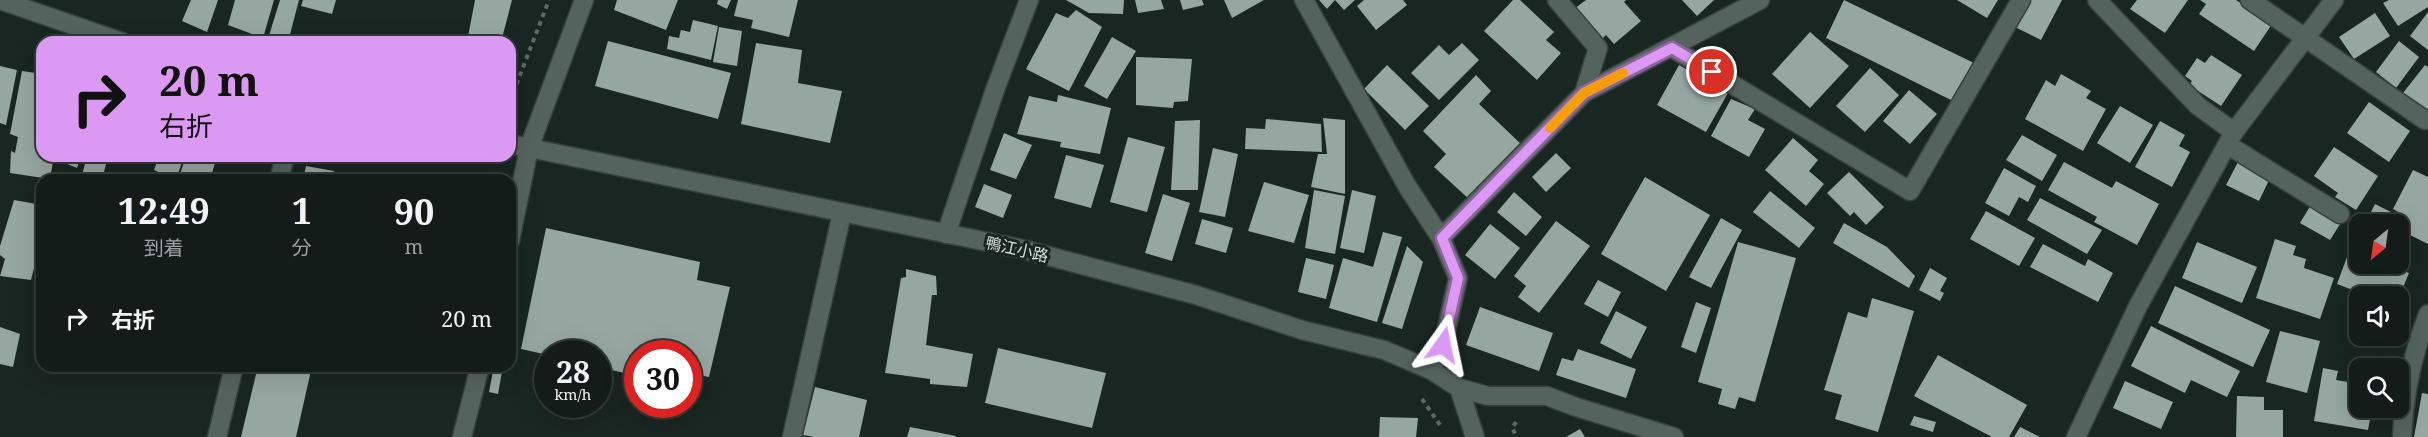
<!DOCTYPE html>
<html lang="ja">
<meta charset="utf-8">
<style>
body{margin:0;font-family:"Noto Serif","Noto Sans JP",serif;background:#212927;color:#f1f3f6;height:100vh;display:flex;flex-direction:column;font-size:22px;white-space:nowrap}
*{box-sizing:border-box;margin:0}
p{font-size:20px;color:#9da1a2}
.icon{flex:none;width:33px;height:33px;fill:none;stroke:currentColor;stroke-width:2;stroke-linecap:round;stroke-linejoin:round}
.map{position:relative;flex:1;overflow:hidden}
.panel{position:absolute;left:36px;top:174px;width:480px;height:198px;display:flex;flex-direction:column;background:#141c1a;border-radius:18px;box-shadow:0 6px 24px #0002,0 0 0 2px #333a39}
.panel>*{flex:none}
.hud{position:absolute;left:36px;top:36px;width:480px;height:126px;border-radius:18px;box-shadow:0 6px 24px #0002,0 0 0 2px #333a39;background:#dc99f4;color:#111;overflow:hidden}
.needle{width:39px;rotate:209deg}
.fabs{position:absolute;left:2349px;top:214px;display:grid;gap:12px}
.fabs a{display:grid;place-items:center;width:60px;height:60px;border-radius:12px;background:#141c1a;box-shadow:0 6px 24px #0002,0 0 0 2px #333a39;font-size:30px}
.speed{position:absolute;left:534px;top:340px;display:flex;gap:12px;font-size:30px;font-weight:700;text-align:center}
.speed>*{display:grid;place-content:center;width:78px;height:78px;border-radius:50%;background:#141c1a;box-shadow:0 6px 24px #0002,0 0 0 2px #333a39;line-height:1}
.speed small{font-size:15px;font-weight:400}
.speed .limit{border:9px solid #d22;background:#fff;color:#111}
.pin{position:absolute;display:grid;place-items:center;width:51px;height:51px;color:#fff;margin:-26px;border:3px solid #fff;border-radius:50%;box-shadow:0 2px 6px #0007}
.me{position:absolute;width:66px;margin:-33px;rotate:12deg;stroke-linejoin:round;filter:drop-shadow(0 0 4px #0008)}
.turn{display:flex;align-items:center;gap:21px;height:126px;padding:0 24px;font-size:27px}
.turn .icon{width:78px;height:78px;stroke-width:2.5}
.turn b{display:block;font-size:42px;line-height:51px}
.eta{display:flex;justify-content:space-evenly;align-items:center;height:102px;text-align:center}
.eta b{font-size:36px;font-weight:700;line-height:42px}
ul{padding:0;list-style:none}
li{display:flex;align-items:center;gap:18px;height:84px;padding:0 24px}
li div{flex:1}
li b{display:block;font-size:22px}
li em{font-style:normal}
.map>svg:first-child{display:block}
</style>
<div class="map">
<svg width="2428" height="437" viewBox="0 0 2428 437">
<rect width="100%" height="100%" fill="#1a2622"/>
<path fill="#96a6a0" d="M191,0H218L207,32L182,21Z
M235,0H274L263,38L228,25Z
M280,0H299L288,42H267Z
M303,0H336L332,14L301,6Z
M475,0H512L501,42H467Z
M617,0H678L666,30L614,10Z
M718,0H731L727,9L717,4Z
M738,0H798L789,37L751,28L753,20L734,16Z
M1066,0H1124L1123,14L1089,13Z
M1135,0H1161L1164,9L1138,13Z
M1180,0H1202L1204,5L1183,10Z
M1224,0H1264L1232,18Z
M1319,0H1355L1344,10L1335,0L1327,9Z
M1364,0H1403L1407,5L1376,30L1357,6Z
M1513,0H1520L1554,32L1546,40L1561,53L1537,80L1484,31Z
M1586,0H1626L1624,2L1641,21L1614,44L1606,35L1601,40L1574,9Z
M1682,0H1714L1697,16Z
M1844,0L1974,63L1955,102L1826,38Z
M1957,0H1998L1987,18Z
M2030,0H2062L2041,40L2015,27Z
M2137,0H2188L2165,33L2130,9Z
M2200,0H2236L2272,24L2254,51L2199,14L2206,4Z
M2389,0H2428V7L2398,26L2383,3Z
M1076,10L1102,27L1069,91L1026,69L1056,13L1068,18Z
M2428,12V50L2410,36Z
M2375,13L2390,36L2354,59L2339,37Z
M693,20L718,26L711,60L667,49L669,36L679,38L681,30L690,32Z
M719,27L742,31L737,66L713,62Z
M1810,32L1849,66L1810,108L1772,74Z
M1112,37L1136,51L1107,99L1084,86Z
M608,41L731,73L718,119L595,86Z
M2399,41L2419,57L2396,88L2376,72Z
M756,43L802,50L798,83L842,91L830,143L741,124Z
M1462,43L1479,60L1439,100L1411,73L1439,45L1449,55Z
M2211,55L2242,75L2221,106L2189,85L2192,81L2185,76L2197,58L2205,63Z
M1136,57L1192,59L1188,101L1174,102L1173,108L1136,105Z
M1387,65L1429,106L1405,130L1364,89Z
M1679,65L1728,93L1706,132L1657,105Z
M2425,65L2428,67V111L2403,93Z
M0,66L17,70L6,125L0,123Z
M1870,68L1899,95L1865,132L1836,106Z
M22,71L42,74V156H54L50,179L10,173L11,151L15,153L18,137L10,134Z
M2061,74L2091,91L2086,98L2106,109L2083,151L2025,119L2046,80L2055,86Z
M1476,75L1491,91L1479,104L1522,145L1470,200L1434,167L1446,154L1423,131Z
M1909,90L1937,114L1910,144L1883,121Z
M1058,95L1111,108L1100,154L1060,147L1061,142L1017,134L1029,96L1057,102Z
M1731,99L1755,109L1748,120L1765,129L1749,157L1711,136Z
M2369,102L2410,131L2389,162L2347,133Z
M2120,106L2153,125L2130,163L2097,143Z
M1323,118L1345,120V194L1311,187L1318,154H1327Z
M1266,119L1321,124L1322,152L1245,149L1246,128L1265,129Z
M1200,120L1198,190H1171L1175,121Z
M2160,121L2185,135L2179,146L2190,152L2172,187L2135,167Z
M1004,133L1032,145L1016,179L990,170Z
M2022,135L2057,155L2042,181L2006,160Z
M1128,137L1165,147L1147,212L1110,202Z
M1793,138L1818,160L1809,171L1824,184L1806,206L1765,170Z
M2334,147L2378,176L2356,210L2335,197L2338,193L2314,176Z
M1213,148L1238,154L1225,217L1199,212Z
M1556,153L1571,168L1546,192L1532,177Z
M1066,155L1104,165L1091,208L1054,198Z
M61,156H81L77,168L60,161Z
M87,156H108L102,180L81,179Z
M120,156H136L133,162L119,160Z
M159,156H184L176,180L154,170Z
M186,156H217L210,180H178Z
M2064,162L2112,188L2116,181L2159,204L2137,245L2094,222L2097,217L2048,190Z
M2238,162L2270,178L2259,201L2226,185Z
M306,166L334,171L332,180H303Z
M2004,168L2036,186L2028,202L2019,197L2009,216L1985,203Z
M2413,170L2428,177V244L2398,229V225H2393L2400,213L2393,209Z
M1849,172L1884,207L1866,225L1854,212L1850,216L1827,193Z
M1645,177L1710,215L1666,291L1601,254Z
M1264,182L1309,195L1294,243L1248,231Z
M984,184L1012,195L1003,218L975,207Z
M1314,190L1345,196L1335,254L1305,248Z
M1352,190L1376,196L1364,253L1340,248Z
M1770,191L1815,228L1799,248L1753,212Z
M1514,192L1542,217L1526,236L1497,212Z
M1163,194L1190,203L1172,261L1145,253Z
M2040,198L2102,230L2087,254L2027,220Z
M14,200L42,205V236L31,280L0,276L5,259L0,255V246Z
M2312,203L2342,221L2330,240L2300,223Z
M2375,204L2391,212L2385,225H2376L2367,220Z
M1986,211L2035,238L2019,266L1970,239Z
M1721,218L1742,230L1711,288L1689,277Z
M1202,219L1233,228L1226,253L1195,244Z
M1556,221L1590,246L1539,313L1518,297L1526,286L1514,276Z
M1844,223L1887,247L1915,276L1909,288L1833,243Z
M1490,224L1520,248L1495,279L1465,255Z
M546,228L700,262L697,280L730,287L709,377L688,373V354H638V376L598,367V354L548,355L521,349Z
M1383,232L1402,237L1377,322L1329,308L1343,258L1373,267Z
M2275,239L2296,246L2293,255L2306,259L2304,268L2334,278L2320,319L2256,298Z
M1738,242L1796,258L1755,402L1739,397L1735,409L1718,404L1722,389L1698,382Z
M2197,242L2257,267L2242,303L2182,278Z
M2043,244L2085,266L2088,259L2113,273L2098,302L2030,267Z
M1407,246L1423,262L1402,329L1382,323Z
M2350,249L2360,253V264H2386L2409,273L2399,297H2371L2337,284Z
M1306,258L1334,265L1326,299L1298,292Z
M1930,268L1947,278L1940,291L1944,293L1940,301L1919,290Z
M906,269L936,276L937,295H932L926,345L973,354L967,387L930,384V379L885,373L901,278L906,277Z
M42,272V296L35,294Z
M1598,280L1621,292L1608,317L1584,304Z
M2175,286L2270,330L2253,367L2158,323Z
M1872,298L1914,311L1878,432L1835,419L1842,395L1824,390L1848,312L1867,318Z
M1696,302L1711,308L1696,353L1681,347Z
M2358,302L2360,303V326L2348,320Z
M1480,307L1553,333L1539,371L1466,345Z
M1616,311L1647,327L1631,359L1600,343Z
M2151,326L2240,371L2227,397L2191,380L2185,393L2131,366Z
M0,327L20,334L13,367L0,364Z
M2280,331L2320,341L2307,393L2266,382Z
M998,348L1106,373L1092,428L985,403Z
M1578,349L1636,369L1626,398L1556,375L1562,358L1573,361Z
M1938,355L2027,405L2009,437H1992L1914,396Z
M258,366H312L296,437H241Z
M430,366H456L454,374Z
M494,366H503L498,394L489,392Z
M2323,368L2338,371L2336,380L2360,384V408H2372L2368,430L2314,421Z
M2125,381L2173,402L2161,429L2113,408Z
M815,387L867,400L859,437H814L803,435Z
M2422,393L2428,394V437H2414Z
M2237,396L2264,397V410H2283V437H2236Z
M1914,416L1936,422L1933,432L1910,425Z
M1380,417L1418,418L1416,437H1379Z
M910,427L956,436V437H907Z
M2020,427L2040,437H2014Z
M1580,429L1585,437H1566Z"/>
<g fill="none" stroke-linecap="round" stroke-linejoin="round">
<g stroke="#37413d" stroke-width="21">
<path id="minor" d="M0,0L122,42
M1304,0L1407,186L1441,238L1458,278L1443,345L1431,370
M1557,0L1598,48L1584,93
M2097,0L2198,106L2234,132
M2250,0L2425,120
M1672,48L1910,191L2021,0
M510,144L1022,249L1196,295L1302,330L1384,350L1431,370L1459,388L1475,437
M2228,145L2340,214
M279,180L285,156
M946,234L996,87L1029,0
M1441,238L1584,93L1760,0
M510,241L529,148L584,0
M1459,388L1488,396H1547L1576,407L1674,437
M217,437L234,366
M462,437L480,366
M792,437L842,213
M2076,437L2138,306L2234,132L2334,0
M2402,437C2404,393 2412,355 2428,314"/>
</g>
<path stroke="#5e6965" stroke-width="4" stroke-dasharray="4.5 4.5" stroke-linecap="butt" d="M510,101L549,0
M1422,399L1440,425
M1516,422L1512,428L1517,437"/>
<use href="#minor" stroke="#55635e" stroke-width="18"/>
</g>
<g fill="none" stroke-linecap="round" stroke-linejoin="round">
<g stroke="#8f639f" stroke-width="15">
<path id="route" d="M1443,345L1458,278L1442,238L1584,93L1672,48L1712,72"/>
</g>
<use href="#route" stroke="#dc99f4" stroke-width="10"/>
<path stroke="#f59e0b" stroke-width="10" d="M1550,128L1584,93L1623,73"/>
</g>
<g text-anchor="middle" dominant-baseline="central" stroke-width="6" stroke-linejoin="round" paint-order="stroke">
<g font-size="16" fill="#d7dfdc" stroke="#1a2622">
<text transform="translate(1017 249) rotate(13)">鴨江小路</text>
</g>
</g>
</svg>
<div class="fabs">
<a><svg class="needle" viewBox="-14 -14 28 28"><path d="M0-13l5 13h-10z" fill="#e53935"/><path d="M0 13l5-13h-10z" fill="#9da1a2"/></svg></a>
<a><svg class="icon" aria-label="sound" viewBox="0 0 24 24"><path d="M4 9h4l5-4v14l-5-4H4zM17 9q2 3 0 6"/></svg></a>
<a><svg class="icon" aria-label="search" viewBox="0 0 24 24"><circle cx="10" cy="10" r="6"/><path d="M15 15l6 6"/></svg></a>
</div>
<div class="speed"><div>28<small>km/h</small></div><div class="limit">30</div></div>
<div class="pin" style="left:1712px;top:72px;background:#d93025"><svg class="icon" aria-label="arrive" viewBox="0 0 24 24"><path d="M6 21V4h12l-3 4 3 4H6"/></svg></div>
<svg class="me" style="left:1443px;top:345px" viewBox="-20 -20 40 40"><path d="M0-17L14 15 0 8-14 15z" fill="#dc99f4" stroke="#fff" stroke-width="4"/></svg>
<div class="hud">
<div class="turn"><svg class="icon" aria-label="right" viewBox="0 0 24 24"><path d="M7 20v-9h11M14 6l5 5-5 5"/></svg><div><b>20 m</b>右折</div></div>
</div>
<section class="panel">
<div class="eta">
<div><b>12:49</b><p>到着</p></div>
<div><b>1</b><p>分</p></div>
<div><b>90</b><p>m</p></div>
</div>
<ul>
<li><svg class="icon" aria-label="right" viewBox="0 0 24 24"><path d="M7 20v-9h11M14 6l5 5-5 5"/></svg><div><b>右折</b></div><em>20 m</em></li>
</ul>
</section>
</div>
